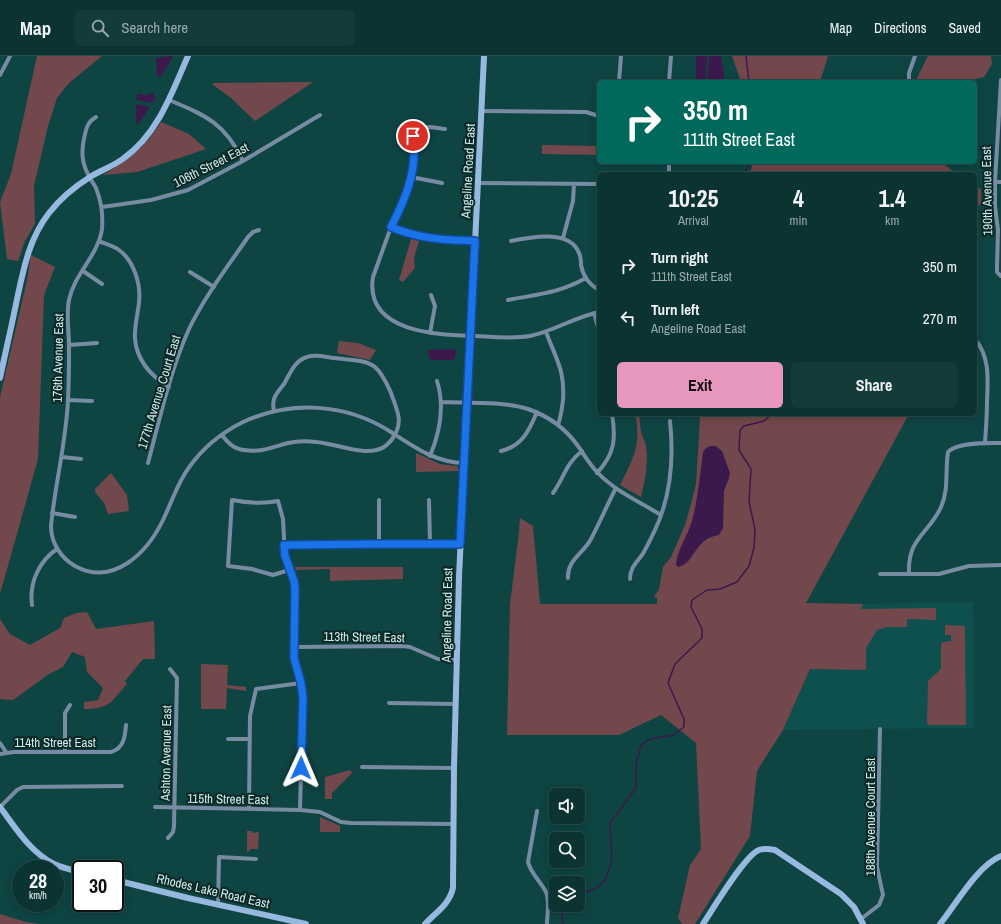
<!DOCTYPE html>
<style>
body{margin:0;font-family:"Archivo Narrow",sans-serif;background:#133b3a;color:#f1f3f6;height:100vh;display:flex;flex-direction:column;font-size:15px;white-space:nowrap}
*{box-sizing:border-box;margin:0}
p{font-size:13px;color:#99aaac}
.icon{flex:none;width:22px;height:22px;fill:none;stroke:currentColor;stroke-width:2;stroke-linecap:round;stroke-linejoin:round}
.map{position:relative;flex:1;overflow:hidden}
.side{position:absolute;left:597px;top:116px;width:380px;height:244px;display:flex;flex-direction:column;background:#0a3332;border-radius:6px;box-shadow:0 2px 10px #0003,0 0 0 1px #2a4e4d}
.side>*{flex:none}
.banner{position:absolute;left:597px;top:24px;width:380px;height:84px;border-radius:6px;box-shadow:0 2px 10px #0003,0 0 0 1px #2a4e4d;background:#00695c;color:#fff;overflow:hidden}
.controls{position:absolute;left:549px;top:732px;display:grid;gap:8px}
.controls a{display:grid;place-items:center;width:36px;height:36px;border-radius:6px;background:#0a3332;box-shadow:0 2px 10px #0003,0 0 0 1px #2a4e4d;font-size:20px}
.speed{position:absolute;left:12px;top:804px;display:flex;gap:8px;font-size:20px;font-weight:700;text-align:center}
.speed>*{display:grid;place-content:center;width:52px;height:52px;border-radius:50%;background:#0a3332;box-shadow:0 2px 10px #0003,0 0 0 1px #2a4e4d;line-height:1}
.speed small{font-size:10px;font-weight:400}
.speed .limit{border:2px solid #111;border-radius:6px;background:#fff;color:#111}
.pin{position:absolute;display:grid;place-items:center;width:34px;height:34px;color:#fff;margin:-17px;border:2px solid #fff;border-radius:50%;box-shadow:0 1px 4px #0007}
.me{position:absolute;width:44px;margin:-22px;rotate:1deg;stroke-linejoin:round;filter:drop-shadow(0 0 3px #0008)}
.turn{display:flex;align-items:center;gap:14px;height:84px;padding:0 20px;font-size:18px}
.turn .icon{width:52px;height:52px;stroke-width:2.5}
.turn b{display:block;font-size:28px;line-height:34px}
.eta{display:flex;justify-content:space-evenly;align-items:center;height:68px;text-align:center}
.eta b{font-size:24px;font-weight:700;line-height:28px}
.cta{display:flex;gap:8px;margin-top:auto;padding:8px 20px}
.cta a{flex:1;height:46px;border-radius:6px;background:#e797bd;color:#111;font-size:16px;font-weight:700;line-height:46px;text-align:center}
.cta a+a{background:#133b3a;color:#f1f3f6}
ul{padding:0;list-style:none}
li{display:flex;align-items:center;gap:12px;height:52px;padding:0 20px}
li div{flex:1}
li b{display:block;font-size:15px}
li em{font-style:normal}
header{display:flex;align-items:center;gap:24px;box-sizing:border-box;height:56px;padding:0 20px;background:#0a3332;border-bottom:1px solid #2a4e4d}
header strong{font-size:19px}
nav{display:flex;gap:22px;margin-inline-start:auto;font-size:14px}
.search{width:280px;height:36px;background:#133b3a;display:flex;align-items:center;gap:10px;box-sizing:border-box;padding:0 14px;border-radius:6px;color:#99aaac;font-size:15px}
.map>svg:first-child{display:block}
</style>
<header>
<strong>Map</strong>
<div class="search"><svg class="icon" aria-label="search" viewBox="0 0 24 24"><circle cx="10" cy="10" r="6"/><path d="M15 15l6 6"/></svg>Search here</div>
<nav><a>Map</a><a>Directions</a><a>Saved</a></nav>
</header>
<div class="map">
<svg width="1001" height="868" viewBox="0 0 1001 868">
<rect width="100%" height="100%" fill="#0e4442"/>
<path fill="#0d504e" d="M973,546L974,672L783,674L839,548Z"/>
<path fill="#73484c" d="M37,0H102L69,27L57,42L48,70L34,130L35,168L25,185L18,205L7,203L0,146L11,118Z
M732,0H828L820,26H741Z
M928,0H991L992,8L984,21L962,26H915Z
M313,26L255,65L231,42L213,29V27Z
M161,66L189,78L206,93L137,116L103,119C130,103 143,93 161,66Z
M542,89L599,90V99L542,98Z
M754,106H942L956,118H749Z
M975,131L981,133V149L975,150Z
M411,183L419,185L414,202L415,212L403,226L399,224Z
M31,199L55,211L44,239L38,403L0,538V341L27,224Z
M339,285L358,287L376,294L370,304L337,297Z
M635,358H639L641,376L646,389L647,401L646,418L641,441L620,429C633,403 642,388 635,358Z
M699,358H909L806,547L863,548L861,553L936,552V564L907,563V571H887L877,574L866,592V614L810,613L783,674L757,715L750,780L695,868H682L678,862L690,809L701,793L696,687L661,659L619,679H507L510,548L519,476L520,462L533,470L540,548H657V542L654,541L659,533L663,511L671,501L685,469L691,448L696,428L700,362Z
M416,397L440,408L457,410L460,415L416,416Z
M111,417L127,439L129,455L108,458L104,447L95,436V433Z
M295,511H403V523L330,525V513L296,514Z
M87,556L96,573L154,565L155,603H143L125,625L127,628C111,646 110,653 84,653V646L98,644L103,632L87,616L85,601L72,596L63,611L49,618L13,644L0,643V563L10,578L30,589L60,572L64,562L77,557Z
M945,569L965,570L966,669H929L927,667L928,625L941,613V588L943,586L951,585V579H945Z
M201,608L228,609L227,629L246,631V635L227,632L226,653H201Z
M350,714L352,717L332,737V743H325V721Z
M320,761L340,770V776H320Z
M247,775H252V777L259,776L258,793H251L247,797Z
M0,858L26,866L40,868H0Z"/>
<path fill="#3b194d" d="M169,0H172V3L161,20L157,21L156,2Z
M696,0H707L705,26H696Z
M709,0H721L725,26H707Z
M151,37H153L155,42L153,47L136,44L138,38L147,39Z
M136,48L150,51L138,68H137L136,67Z
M454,293L456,296L454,304H430L428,296V294Z
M710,390H716L722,395L730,417L729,422L724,435L723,472L719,479C693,483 696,507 678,511L676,509C677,494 688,479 692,465C698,442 700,419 703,396L706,392Z"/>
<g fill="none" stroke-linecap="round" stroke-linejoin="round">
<path stroke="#3b194d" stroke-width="1.5" d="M746,0L749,26
M744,118L749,106
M578,839L597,832L606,823L612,803L610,767L636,732V709L641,689L650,683L673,679L684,671V663L668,627L675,608L702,582V573L691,551L692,544L707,534L720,533L737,526L749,510L754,492L755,473L749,446L751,413L739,394L740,374L744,370L764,365L772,358
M563,868L561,855L566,849"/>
<path stroke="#778ca3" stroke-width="4" d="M0,19L10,0
M909,23V17L915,0
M1001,24L995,126V150L998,174L997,211V216L1001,220
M619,26L621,0
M669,26L671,0
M169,44C205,59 225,67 243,105
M482,55L586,56L599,60
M96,61C88,66 87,70 85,78C81,95 81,107 90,122C92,126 96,130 97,135C102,148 103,160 102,173C98,200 74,218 69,244C66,259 69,275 69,290C69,308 69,326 68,344C66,387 55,428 51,470C51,487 61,502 75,510C113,531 147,497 163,464C172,446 177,427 190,410C203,392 223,376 243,366C291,344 346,347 391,376C414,391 436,407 465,407
M445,73L430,71L411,72L413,80L414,94L413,112L409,130L391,171L373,221C364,277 438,279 476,280C494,281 512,283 530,280C554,275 575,261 599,256
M669,106V118
M411,121L442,127
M995,126H1001
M478,127L599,128
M102,151L151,144L188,134L243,105L320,59
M391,171C419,184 446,184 475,185
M563,182L573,145L574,128
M99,185C105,188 114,190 119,194C134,205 141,228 139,246C138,258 134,271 135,283C137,305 151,320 169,331
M511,185C530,181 570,173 579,197C581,201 581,205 581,209C583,220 590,229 599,234
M83,215L102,228
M190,216L214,231
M508,244C538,238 557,238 586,222
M594,257L599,275
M546,276C556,303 565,314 563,344C562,353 561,360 558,369
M430,277L435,250L431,239
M975,283C990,301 988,323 987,346C987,359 986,373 985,387
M69,289L97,287
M68,344L92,345
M441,346C467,347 503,345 528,353C548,360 566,373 578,390C585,400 590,409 598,417C615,435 640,446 661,459
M222,379C228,387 234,393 244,394C260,397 273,391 288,387C297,385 307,385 316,386C335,387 366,402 384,391C388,388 392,384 394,380C404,365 396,352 391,337C387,328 383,318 375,311C365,303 347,304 334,302C326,301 315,298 307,301C294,305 290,318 284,328C280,333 276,337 274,343C273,347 273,351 274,355
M501,395C522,390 529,375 537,356
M430,400C440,376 445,350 437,325
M62,401L81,403
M148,407C160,362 170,315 189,273C205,240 228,210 248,181L253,176L259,174
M597,417C615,398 616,382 612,358
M553,437C564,422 566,407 582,395
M379,444V488
M429,444L430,488
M52,457L75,461
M284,489L379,488H460
M289,514L273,519L252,513L228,510L232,444C248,447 263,448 278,445L283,463L285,500L294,525L295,532L294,602L301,627L303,642L300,754
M880,518H939L969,510L1001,509
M909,518C907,482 929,478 941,451C949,433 945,415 948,396C957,386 988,387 1001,387
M568,522C567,504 583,498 591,483C600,466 607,449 616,432
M630,523C630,512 636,507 642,499C647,491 651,482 655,474C671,440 674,403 670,365
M32,549C29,527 39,505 57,493
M294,591L403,590L410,591L438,603L457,604
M389,647L456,648
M228,683H249
M0,687L6,696
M65,695V657L70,649
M0,698L14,696H111C124,692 125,681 126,669
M362,711L454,712
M0,751L17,734L23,731L122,730
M155,751L300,754L320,756L341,766L351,767L454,768
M249,753L250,660L256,633L301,627
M537,755L528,806C531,818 541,826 546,836C550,846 547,858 547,868
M168,782L173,776L174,770L177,622L170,613
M218,848L219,801L256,803
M861,863L879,849L883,839L877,811L880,673"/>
<path stroke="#98b9df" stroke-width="6" d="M0,322C5,298 11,273 16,248C23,216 28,184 49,157C60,143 74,131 90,121C101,114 114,110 124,102C158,78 172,36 188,0
M0,751C15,771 30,796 54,808C62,812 72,814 81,816
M115,824L188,842L306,868
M425,868C436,856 449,849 453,832L454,712L459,521L484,0
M703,868C713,853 745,799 759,794C764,792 770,793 775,794L841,838L854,851L863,868
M940,868C956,848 978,809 1001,800"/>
</g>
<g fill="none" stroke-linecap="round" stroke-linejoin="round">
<g stroke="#114b97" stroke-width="10">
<path id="route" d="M301,712L303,642L301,627L294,602L295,532L294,525L285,500L284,489L379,488H460L475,185C446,184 419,183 391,171C406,142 418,113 413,80"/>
</g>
<use href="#route" stroke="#1a73e8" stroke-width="7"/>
</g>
<g text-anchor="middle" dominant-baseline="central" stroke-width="4" stroke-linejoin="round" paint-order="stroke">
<g font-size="13" fill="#cceceb" stroke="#0b2726">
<text transform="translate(211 109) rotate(-27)">106th Street East</text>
<text transform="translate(468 115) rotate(-87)">Angeline Road East</text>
<text transform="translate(987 135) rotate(-91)">190th Avenue East</text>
<text transform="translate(58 302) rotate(-89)">176th Avenue East</text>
<text transform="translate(159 336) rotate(-73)">177th Avenue Court East</text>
<text transform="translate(447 559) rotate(-89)">Angeline Road East</text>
<text transform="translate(364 581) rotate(1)">113th Street East</text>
<text x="55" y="686">114th Street East</text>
<text transform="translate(166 697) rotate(-89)">Ashton Avenue East</text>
<text transform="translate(228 743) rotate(1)">115th Street East</text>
<text transform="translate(870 761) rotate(-90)">188th Avenue Court East</text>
<text transform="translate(213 835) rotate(13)">Rhodes Lake Road East</text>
</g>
</g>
</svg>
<div class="controls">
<a><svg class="icon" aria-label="sound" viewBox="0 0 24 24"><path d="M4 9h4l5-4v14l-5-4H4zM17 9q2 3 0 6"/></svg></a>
<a><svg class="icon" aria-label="search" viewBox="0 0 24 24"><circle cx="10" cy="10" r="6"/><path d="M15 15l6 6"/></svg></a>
<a><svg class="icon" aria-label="layers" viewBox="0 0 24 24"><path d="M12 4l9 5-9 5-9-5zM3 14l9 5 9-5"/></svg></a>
</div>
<div class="speed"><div>28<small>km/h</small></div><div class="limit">30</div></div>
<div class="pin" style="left:413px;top:80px;background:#d93025"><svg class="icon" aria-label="arrive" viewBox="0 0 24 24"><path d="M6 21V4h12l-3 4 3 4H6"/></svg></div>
<svg class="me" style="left:301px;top:712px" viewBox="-20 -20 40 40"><path d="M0-17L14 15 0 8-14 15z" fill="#1a73e8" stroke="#fff" stroke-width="4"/></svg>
<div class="banner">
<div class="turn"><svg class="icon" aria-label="right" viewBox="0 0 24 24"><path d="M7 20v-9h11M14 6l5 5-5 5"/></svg><div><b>350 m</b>111th Street East</div></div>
</div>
<section class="side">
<div class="eta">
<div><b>10:25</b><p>Arrival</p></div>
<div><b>4</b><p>min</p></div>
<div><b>1.4</b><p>km</p></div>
</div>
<ul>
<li><svg class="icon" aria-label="right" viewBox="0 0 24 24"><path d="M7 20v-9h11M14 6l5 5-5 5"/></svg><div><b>Turn right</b><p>111th Street East</p></div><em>350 m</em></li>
<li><svg class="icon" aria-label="left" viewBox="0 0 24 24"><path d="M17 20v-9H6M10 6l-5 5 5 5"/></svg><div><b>Turn left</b><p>Angeline Road East</p></div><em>270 m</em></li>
</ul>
<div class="cta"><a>Exit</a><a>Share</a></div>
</section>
</div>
